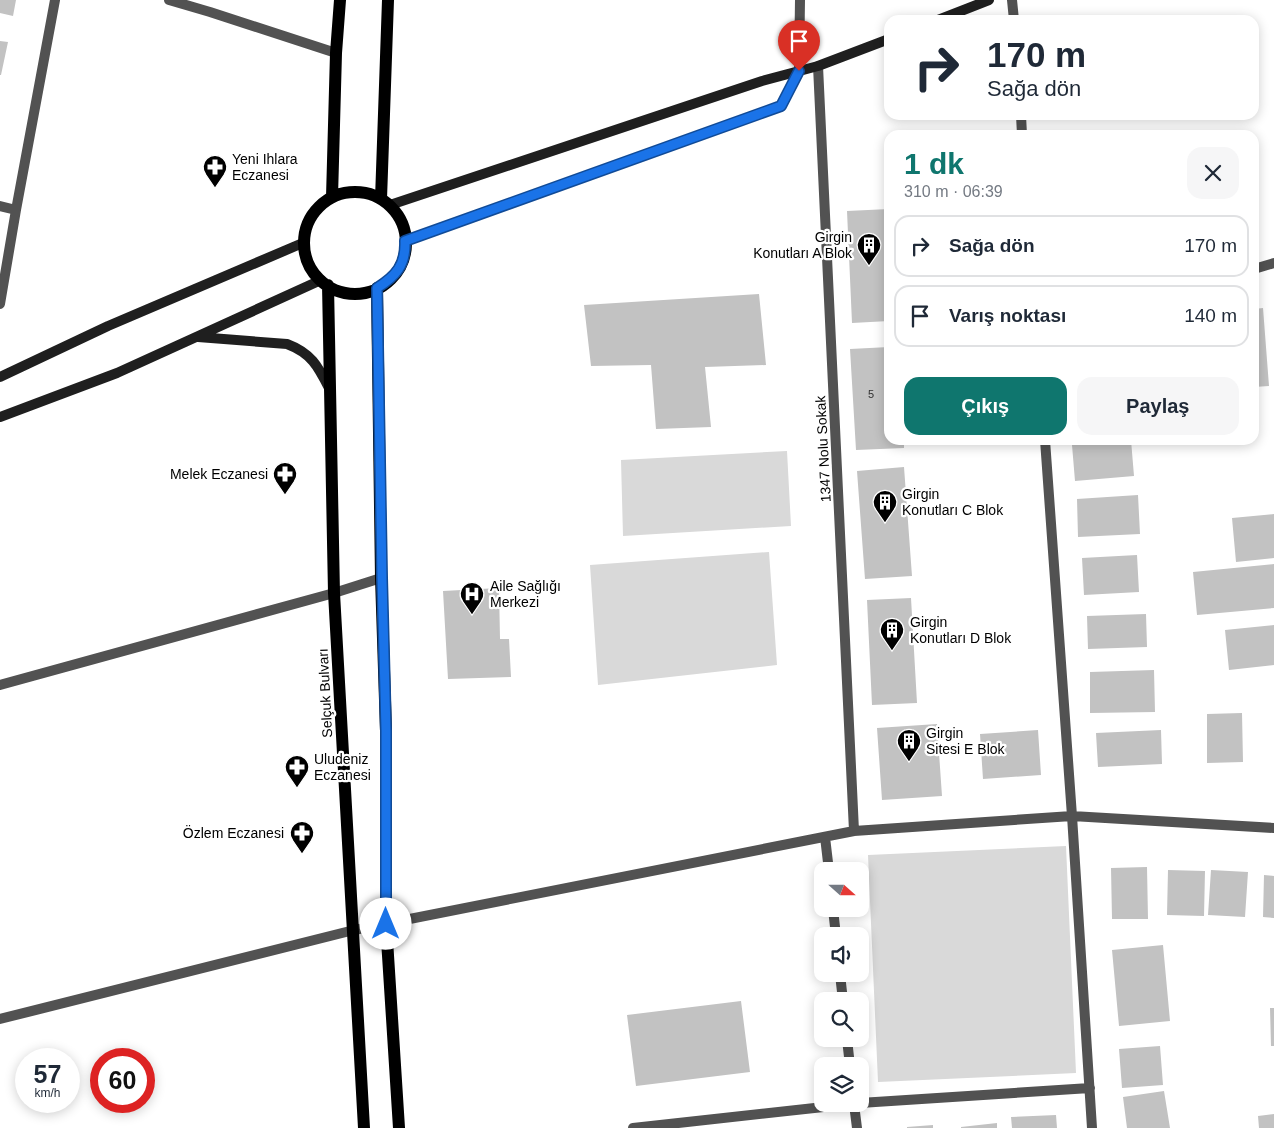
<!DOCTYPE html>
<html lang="tr">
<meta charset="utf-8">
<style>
body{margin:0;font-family:Arial,sans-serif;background:#f6f6f7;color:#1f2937;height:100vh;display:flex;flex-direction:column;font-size:19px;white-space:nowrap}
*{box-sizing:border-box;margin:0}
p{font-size:16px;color:#747a83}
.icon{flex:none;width:28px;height:28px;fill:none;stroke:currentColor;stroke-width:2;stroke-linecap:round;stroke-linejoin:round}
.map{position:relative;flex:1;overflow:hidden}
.panel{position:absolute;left:884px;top:130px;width:375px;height:315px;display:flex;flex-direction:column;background:#fff;border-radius:15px;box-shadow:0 2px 12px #0003}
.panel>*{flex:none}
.top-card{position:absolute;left:884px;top:15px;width:375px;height:105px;border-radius:15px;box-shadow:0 2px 12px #0003;background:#fff;color:#1f2937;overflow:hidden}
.needle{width:32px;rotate:111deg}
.buttons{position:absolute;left:814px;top:862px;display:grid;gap:10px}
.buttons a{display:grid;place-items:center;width:55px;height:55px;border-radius:10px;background:#fff;box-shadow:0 2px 12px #0003;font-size:25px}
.speed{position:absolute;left:15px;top:1048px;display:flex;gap:10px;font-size:25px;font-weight:700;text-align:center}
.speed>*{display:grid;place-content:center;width:65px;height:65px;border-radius:50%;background:#fff;box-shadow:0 2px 12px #0003;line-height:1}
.speed small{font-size:12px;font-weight:400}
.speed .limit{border:8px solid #d22;background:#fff;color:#111}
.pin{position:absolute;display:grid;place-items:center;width:42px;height:42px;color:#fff;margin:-51px -21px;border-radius:50% 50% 50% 0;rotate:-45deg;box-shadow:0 0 5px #0007}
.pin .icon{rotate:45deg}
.me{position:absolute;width:55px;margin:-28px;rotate:0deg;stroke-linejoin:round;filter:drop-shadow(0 0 4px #0008)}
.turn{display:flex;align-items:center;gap:18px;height:105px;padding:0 20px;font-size:22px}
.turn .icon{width:65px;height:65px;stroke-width:2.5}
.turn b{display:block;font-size:35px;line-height:42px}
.round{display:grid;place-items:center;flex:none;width:52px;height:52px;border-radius:15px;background:#f6f6f7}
.summary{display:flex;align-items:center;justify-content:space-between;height:85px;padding:0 20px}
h1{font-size:30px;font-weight:700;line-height:38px;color:#0f766e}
.button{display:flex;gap:10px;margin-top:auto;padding:10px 20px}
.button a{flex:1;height:58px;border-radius:15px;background:#0f766e;color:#fff;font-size:20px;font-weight:700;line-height:58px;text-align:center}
.button a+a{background:#f6f6f7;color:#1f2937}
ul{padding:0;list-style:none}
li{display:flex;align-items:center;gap:15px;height:62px;margin:0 10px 8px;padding:0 10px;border:2px solid #e0e1e3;border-radius:15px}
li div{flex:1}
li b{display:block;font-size:19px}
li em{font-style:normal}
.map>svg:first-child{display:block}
</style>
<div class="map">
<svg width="1274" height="1128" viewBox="0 0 1274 1128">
<rect width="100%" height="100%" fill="#fff"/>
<path fill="#d9d9d9" d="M787,451L791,526L623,536L621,460Z
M769,552L777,665L598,685L590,565Z
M1066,846L1076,1073L878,1082L868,855Z"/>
<path fill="#c2c2c2" d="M0,0H16L13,16L0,13Z
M0,41L8,42L1,75H0Z
M889,209V321L852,323L847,211Z
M759,294L766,365L705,367L711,427L656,429L651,365L591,366L584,305Z
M1263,308L1269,386L1254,387V309Z
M889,347V440H904V448L856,450L850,349Z
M1131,440L1134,476L1075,481L1072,445Z
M904,467L912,576L865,579L857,471Z
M1138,495L1140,534L1078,537L1077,499Z
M1274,514V558L1236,562L1232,518Z
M1137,555L1139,592L1084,595L1082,558Z
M1274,564V608L1197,615L1193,572Z
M499,588L500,639H509L511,677L448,679L443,591Z
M911,598L917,703L872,705L867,600Z
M1146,614L1147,647L1088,649L1087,616Z
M1274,625V665L1229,670L1225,630Z
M1154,670L1155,712L1090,713V672Z
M1242,713L1243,762L1207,763V714Z
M937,724L942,796L882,800L877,728Z
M1038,730L1041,775L983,779L980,734Z
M1161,730L1162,764L1098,767L1096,733Z
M1147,867L1148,919H1112L1111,868Z
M1168,870L1205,871L1204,916L1167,915Z
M1211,870L1248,872L1245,917L1208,915Z
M1264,875L1274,876V918L1263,917Z
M1163,945L1170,1021L1119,1026L1112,950Z
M741,1001L750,1072L636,1086L627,1015Z
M1270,1008H1274V1046H1271Z
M1160,1046L1163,1085L1122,1088L1119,1049Z
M1164,1091L1170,1128H1127L1123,1097Z
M1274,1114V1128H1259L1258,1116Z
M1056,1115L1057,1128H1012L1011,1117Z
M997,1123V1128H961V1127Z
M933,1125V1128H907V1127Z"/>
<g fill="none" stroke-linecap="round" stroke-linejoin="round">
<path stroke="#525252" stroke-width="10" d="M169,0L210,12L336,53
M1012,0L1014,20
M818,66L854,831
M799,71L800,0
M1021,115L1022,135
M0,206L16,210
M1254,269L1274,263
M0,304L16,210L55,0
M1045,440L1072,816L1092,1128
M0,685L334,593L381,578
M825,837L829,871
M833,909L836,936
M840,974L843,1001
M0,1019L354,930L854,831L1072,816L1274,828
M847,1039L850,1066
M860,1103L1090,1088
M854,1104L857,1128
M633,1128L851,1104"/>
<path stroke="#1f1f1f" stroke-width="10" d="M938,20L989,0
M390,205L762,81L818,66L889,39
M405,241L781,106L799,71
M198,337L287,344C311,353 318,366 329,388
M0,377L108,326L305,242
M0,417L117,373L321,280"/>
<path stroke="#000" stroke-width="12" d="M304 243a51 51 0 1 1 102 0a51 51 0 1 1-102 0Z
M332,197L336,53L340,0
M381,199L388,0
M328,285L334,593L364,1128
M377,288L381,578L386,731V924L399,1128"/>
</g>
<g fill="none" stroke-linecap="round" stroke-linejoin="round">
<g stroke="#114b97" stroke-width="12">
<path id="route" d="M386,924V731L382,578L377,288C396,276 406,265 405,241L781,106L799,71"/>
</g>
<use href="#route" stroke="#1a73e8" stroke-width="9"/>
</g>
<defs>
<g id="pharmacy-pin" transform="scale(1.25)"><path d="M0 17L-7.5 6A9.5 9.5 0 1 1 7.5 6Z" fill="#000" stroke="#fff"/><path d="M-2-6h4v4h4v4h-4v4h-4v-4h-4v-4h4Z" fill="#fff"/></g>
<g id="building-pin" transform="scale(1.25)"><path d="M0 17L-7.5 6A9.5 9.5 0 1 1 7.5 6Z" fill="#000" stroke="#fff"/><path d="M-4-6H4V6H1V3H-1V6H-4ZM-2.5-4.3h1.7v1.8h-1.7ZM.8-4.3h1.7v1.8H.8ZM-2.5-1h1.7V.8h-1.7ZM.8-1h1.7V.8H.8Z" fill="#fff"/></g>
<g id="hospital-pin" transform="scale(1.25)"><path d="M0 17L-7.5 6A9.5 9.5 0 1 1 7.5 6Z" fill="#000" stroke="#fff"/><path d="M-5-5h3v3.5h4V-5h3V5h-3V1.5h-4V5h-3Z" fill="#fff"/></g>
</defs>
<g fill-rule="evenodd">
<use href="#pharmacy-pin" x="215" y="167"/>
<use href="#building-pin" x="869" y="245"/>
<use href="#pharmacy-pin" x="285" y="474"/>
<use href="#building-pin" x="885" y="502"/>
<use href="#hospital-pin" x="472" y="594"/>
<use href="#building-pin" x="892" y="630"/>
<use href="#building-pin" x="909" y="741"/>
<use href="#pharmacy-pin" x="297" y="767"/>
<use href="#pharmacy-pin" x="302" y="833"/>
</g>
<g text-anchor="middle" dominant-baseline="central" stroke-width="4.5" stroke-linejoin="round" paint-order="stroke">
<g font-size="11" fill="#303030">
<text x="871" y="394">5</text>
</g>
<g font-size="14" fill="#000" stroke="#fff" text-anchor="start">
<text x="232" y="159">Yeni Ihlara<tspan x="232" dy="16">Eczanesi</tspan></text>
<text x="852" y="237" text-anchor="end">Girgin<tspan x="852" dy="16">Konutları A Blok</tspan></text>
<text x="268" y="474" text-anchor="end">Melek Eczanesi</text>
<text x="902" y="494">Girgin<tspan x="902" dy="16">Konutları C Blok</tspan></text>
<text x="490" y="586">Aile Sağlığı<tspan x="490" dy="16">Merkezi</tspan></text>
<text x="910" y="622">Girgin<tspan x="910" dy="16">Konutları D Blok</tspan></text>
<text x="926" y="733">Girgin<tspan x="926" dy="16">Sitesi E Blok</tspan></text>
<text x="314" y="759">Uludeniz<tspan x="314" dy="16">Eczanesi</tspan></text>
<text x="284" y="833" text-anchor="end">Özlem Eczanesi</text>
</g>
<g font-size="14" fill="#000" stroke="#fff">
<text transform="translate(823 449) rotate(-93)">1347 Nolu Sokak</text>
<text transform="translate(325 693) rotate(-93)">Selçuk Bulvarı</text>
</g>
</g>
</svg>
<div class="buttons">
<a><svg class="needle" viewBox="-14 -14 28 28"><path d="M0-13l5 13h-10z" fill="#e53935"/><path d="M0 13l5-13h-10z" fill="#747a83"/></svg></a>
<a><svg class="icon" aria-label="sound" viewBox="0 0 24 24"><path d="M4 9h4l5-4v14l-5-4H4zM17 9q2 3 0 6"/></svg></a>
<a><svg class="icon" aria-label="search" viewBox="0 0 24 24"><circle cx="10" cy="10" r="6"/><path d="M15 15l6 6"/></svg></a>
<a><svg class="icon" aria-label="layers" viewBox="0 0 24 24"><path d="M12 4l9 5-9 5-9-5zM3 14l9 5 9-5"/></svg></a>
</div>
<div class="speed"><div>57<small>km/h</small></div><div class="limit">60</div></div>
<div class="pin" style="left:799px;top:71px;background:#d93025"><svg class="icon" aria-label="arrive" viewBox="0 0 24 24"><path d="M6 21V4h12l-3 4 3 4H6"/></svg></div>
<svg class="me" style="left:386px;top:924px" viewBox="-20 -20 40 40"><circle r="19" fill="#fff"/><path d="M0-13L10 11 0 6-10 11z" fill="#1a73e8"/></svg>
<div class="top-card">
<div class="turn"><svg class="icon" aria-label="right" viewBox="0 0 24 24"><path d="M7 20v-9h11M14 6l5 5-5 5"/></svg><div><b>170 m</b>Sağa dön</div></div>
</div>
<section class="panel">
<div class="summary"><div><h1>1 dk</h1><p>310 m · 06:39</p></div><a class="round"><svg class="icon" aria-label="close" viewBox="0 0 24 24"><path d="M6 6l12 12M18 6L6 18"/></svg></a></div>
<ul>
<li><svg class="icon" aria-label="right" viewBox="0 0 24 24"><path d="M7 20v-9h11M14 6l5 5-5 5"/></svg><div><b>Sağa dön</b></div><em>170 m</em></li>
<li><svg class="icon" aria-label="arrive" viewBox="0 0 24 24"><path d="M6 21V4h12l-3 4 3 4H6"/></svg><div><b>Varış noktası</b></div><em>140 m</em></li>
</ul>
<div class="button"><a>Çıkış</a><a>Paylaş</a></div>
</section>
</div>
